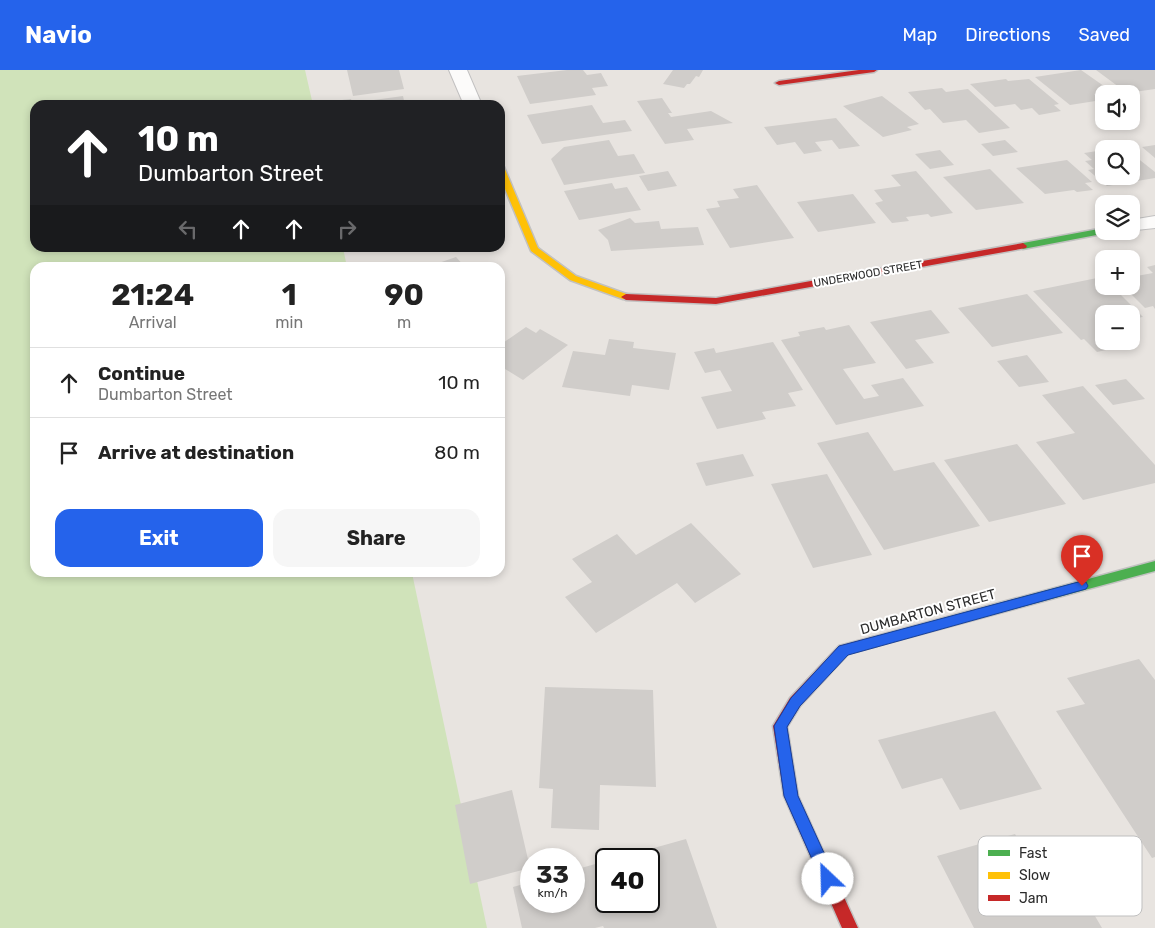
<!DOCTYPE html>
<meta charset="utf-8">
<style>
body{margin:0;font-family:Rubik,sans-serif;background:#f6f6f6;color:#222;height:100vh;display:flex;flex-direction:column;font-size:19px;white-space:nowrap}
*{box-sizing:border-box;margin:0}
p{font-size:16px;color:#767676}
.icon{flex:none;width:28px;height:28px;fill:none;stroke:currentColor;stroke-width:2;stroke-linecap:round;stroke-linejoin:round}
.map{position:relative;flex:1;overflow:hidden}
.side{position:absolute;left:30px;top:192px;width:475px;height:315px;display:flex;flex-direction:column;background:#fff;border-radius:15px;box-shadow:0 2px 8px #0003}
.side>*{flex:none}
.top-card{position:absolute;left:30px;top:30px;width:475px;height:152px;border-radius:15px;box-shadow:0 2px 8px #0003;background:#202124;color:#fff;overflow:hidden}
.controls{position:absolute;left:1095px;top:15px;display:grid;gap:10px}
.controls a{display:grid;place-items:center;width:45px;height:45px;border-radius:10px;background:#fff;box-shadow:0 2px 8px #0003;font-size:25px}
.speed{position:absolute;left:520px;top:778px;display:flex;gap:10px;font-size:25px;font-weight:700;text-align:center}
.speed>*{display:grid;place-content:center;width:65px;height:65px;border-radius:50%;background:#fff;box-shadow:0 2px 8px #0003;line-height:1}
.speed small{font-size:12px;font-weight:400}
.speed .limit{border:2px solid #111;border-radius:8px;background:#fff;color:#111}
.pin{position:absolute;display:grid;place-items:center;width:42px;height:42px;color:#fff;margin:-51px -21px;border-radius:50% 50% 50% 0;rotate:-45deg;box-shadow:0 0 5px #0007}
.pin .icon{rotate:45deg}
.me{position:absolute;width:55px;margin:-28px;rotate:336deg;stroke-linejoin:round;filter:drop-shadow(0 0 4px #0008)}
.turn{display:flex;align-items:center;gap:18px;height:105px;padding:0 25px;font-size:22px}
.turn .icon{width:65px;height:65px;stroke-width:2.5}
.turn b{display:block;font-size:35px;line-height:42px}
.lanes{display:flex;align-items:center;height:48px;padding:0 25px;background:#0003;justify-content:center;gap:25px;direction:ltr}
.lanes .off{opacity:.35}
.eta{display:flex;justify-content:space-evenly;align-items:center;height:85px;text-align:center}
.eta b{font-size:30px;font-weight:700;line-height:35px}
.action{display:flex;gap:10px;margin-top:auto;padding:10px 25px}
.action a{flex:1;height:58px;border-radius:15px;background:#2563eb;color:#fff;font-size:20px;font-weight:700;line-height:58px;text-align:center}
.action a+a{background:#f6f6f6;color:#222}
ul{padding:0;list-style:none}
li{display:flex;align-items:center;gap:15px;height:70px;padding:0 25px;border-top:1px solid #e0e0e0}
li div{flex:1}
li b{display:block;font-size:19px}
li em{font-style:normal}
header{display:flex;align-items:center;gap:30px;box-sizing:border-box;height:70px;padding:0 25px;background:#2563eb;color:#fff}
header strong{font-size:24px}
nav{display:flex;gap:28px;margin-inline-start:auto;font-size:18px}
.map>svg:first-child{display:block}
</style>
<header>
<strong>Navio</strong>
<nav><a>Map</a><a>Directions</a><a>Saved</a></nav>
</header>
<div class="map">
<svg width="1155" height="858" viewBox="0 0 1155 858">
<rect width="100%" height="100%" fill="#e8e4e0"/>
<path fill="#d0e3ba" d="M0,0H305L313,35H35V178H343L347,197L35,198V502L412,503L487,858H0Z"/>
<path fill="#d0cdca" d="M347,0H399L404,19L353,26Z
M567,0H583L587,5L601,3L608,16L592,18L596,25L530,34L517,6Z
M673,0H703L699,7L696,6L690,14H687L684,18L663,14Z
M1081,0L1111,21L1094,24L1102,30L1070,35L1035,7Z
M1096,0H1155V19L1127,23Z
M1006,9L1008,11L1029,9L1059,34L1054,35L1061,41L1039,45L1032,38L1021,40L1015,34L995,37L970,14Z
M942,18L946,22L968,19L1010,58L979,63L966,50L943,53L930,39L925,40L908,22Z
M403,26L405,35H360L359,32Z
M882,26L919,54L907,57L912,60L883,67L843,36Z
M662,28L672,43H668L671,47L711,41L733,53L687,59L694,70L665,74L637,31Z
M351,29L353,35H324V32Z
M592,35L603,53L625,50L632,61L542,74L527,45Z
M836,48L860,76L839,79L832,70L815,72L822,81L804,84L795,72L777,75L764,57Z
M609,70L618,86L634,84L645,103L564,115L551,89L564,77Z
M1005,70L1018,82L993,86L981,74Z
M1155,75V88L1142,77Z
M940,80L954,95L930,99L915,84Z
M1104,80V106H1131V83L1155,102V108L1107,116L1088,100L1094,99L1085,91L1092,90L1084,83Z
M1067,90L1092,112L1085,113L1093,120L1077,122L1074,120L1045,124L1016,98Z
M990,99L1024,133L976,140L943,107Z
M668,101L677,116L648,121L639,106Z
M916,101L953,143L931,147L928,144L906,147L909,151L892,153L875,133L883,131L874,120L901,116L891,105Z
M612,113L615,119L627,117L641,140L579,150L564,121Z
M757,115L794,168L730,178L706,139L720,137L717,131L739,128L733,119Z
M853,124L876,153L818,162L797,132Z
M630,148L635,153L659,151L661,159L698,157L704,175L611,181L608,170L598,160Z
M456,187L466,198H427V197Z
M1155,195V239L1153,236L1145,238L1123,216H1131V207L1153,203L1147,197Z
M1102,207L1104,216H1112L1143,247L1131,249V244H1104V271H1121L1125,276L1097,282L1084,269L1081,270L1033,221Z
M1027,224L1063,263L992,277L958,238Z
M931,240L950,263L915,270L934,293L906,299L870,252Z
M849,255L876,293L843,299L864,329L879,326L871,315L903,308L924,336L836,355L781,270L800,266L798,262L824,257L826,260Z
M526,257L536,263L540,259L568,275L523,310L500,296V275Z
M609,269L634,272L633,278L676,283L669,320L632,315L630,326L562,317L573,281L605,285Z
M773,272L803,320L788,323L796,336L762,342L766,349L717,359L701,327L732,321L720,300L705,303L694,282L714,278L716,283Z
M1027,285L1049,312L1019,317L997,291Z
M1126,309L1145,329L1113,335L1095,315Z
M1083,316L1155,395V413L1083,430L1036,372L1075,363L1042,325Z
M868,362L894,401L934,392L980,456L884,480L817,373Z
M1017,374L1066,434L989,452L944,390Z
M743,384L754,406L706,416L696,393Z
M827,404L872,485L813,498L771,414Z
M691,453L741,504L695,533L677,513L596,563L565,527L592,512L572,489L617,464L636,485Z
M1139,589L1155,610V787L1152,788L1056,641L1085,634L1067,608Z
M545,617L653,620L656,717L600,715L599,760L551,758L553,719L539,718Z
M995,641L1042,719L960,740L942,708L902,719L878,670Z
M512,720L530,798L470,814L455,735Z
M1015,764L1055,833L1082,824L1102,858H974L937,786Z
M686,769L717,858H604L603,856L595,858H522L513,817L531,812V831H574V800L606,791V831H649V789L618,788Z"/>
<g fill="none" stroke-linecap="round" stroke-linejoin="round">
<g stroke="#c2c1c1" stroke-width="2">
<path id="street" d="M449,0H467L482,35H464Z
M1155,146V158L1127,161H1131V150Z"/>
</g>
<g stroke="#c2c1c1" stroke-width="3">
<path id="fast" d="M1104,158V161H1108L1107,163L1023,179L1019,176L1023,173Z
M1155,491V501L873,577L869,576L867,572L869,568L873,567Z"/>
</g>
<g stroke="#c2c1c1" stroke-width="3">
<path id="slow" d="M500,95L504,97L538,178L576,206L629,225V229H623L570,210L531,181L500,107Z"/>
</g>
<g stroke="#c2c1c1" stroke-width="3">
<path id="jam" d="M859,0H877L874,2L779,15L775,13L779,11Z
M1023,173L1027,176L1026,178L716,234L626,230L621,227L626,224L716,228Z
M873,567L877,568L879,572L877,576L848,584L800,636L787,657L798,726L858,858H842L784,726L773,656L790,628L839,576Z"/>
</g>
<use href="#street" fill="#fcfbfa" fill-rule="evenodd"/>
<use href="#fast" fill="#4caf50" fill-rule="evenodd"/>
<use href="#slow" fill="#ffc107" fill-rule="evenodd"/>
<use href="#jam" fill="#c62828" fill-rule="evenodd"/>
</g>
<path fill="#2563eb" stroke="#184099" d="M1082,511L1086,512L1088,516L1086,519L848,585L800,636L787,657L798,726L836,809L833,814L828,816L823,814L784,726L774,656L791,628L839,576Z"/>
<g text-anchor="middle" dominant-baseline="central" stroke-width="4" stroke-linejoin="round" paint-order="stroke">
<g font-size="11" fill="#2b2b2b" stroke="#fff">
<text transform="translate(868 204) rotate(-10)">UNDERWOOD STREET</text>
</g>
<g font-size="14" fill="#2b2b2b" stroke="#fff">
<text transform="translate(928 542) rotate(-15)">DUMBARTON STREET</text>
</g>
</g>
<rect x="978" y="766" width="164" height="80" rx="8" fill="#fff" stroke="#bfbfbf" stroke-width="1"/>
<rect x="988" y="780" width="22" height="6" fill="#4caf50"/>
<rect x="988" y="802" width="22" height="7" fill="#ffc107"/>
<rect x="988" y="825" width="22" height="6" fill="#c62828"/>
<g font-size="14" fill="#2b2b2b">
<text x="1019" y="788">Fast</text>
<text x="1019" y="810">Slow</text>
<text x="1019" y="833">Jam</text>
</g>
</svg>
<div class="controls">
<a><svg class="icon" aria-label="sound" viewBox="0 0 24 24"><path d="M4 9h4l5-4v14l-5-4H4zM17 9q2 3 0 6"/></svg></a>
<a><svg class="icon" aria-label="search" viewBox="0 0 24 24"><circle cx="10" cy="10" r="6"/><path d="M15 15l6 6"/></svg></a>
<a><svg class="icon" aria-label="layers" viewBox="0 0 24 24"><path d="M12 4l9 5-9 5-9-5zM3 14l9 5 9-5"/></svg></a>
<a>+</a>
<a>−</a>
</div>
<div class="speed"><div>33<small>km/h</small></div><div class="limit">40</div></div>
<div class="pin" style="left:1082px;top:516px;background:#d93025"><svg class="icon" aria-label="arrive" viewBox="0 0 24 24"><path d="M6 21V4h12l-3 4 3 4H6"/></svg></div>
<svg class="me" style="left:828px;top:809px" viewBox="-20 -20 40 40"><circle r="19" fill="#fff"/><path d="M0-13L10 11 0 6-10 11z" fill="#2563eb"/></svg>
<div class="top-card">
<div class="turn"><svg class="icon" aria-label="ahead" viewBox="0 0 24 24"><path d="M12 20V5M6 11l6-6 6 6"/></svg><div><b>10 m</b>Dumbarton Street</div></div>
<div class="lanes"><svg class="icon off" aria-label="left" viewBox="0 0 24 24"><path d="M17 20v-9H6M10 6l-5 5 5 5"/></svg><svg class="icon" aria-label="ahead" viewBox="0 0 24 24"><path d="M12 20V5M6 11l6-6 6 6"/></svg><svg class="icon" aria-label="ahead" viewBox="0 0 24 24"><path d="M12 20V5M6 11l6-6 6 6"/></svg><svg class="icon off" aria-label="right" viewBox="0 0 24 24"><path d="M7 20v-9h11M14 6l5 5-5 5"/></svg></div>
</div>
<section class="side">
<div class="eta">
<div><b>21:24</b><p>Arrival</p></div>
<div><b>1</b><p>min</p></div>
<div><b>90</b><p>m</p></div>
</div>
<ul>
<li><svg class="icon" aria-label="ahead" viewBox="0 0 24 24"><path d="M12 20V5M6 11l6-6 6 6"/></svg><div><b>Continue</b><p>Dumbarton Street</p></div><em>10 m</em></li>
<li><svg class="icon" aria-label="arrive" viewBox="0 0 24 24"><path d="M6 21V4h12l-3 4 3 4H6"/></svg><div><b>Arrive at destination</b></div><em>80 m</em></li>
</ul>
<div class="action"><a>Exit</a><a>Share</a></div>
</section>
</div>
